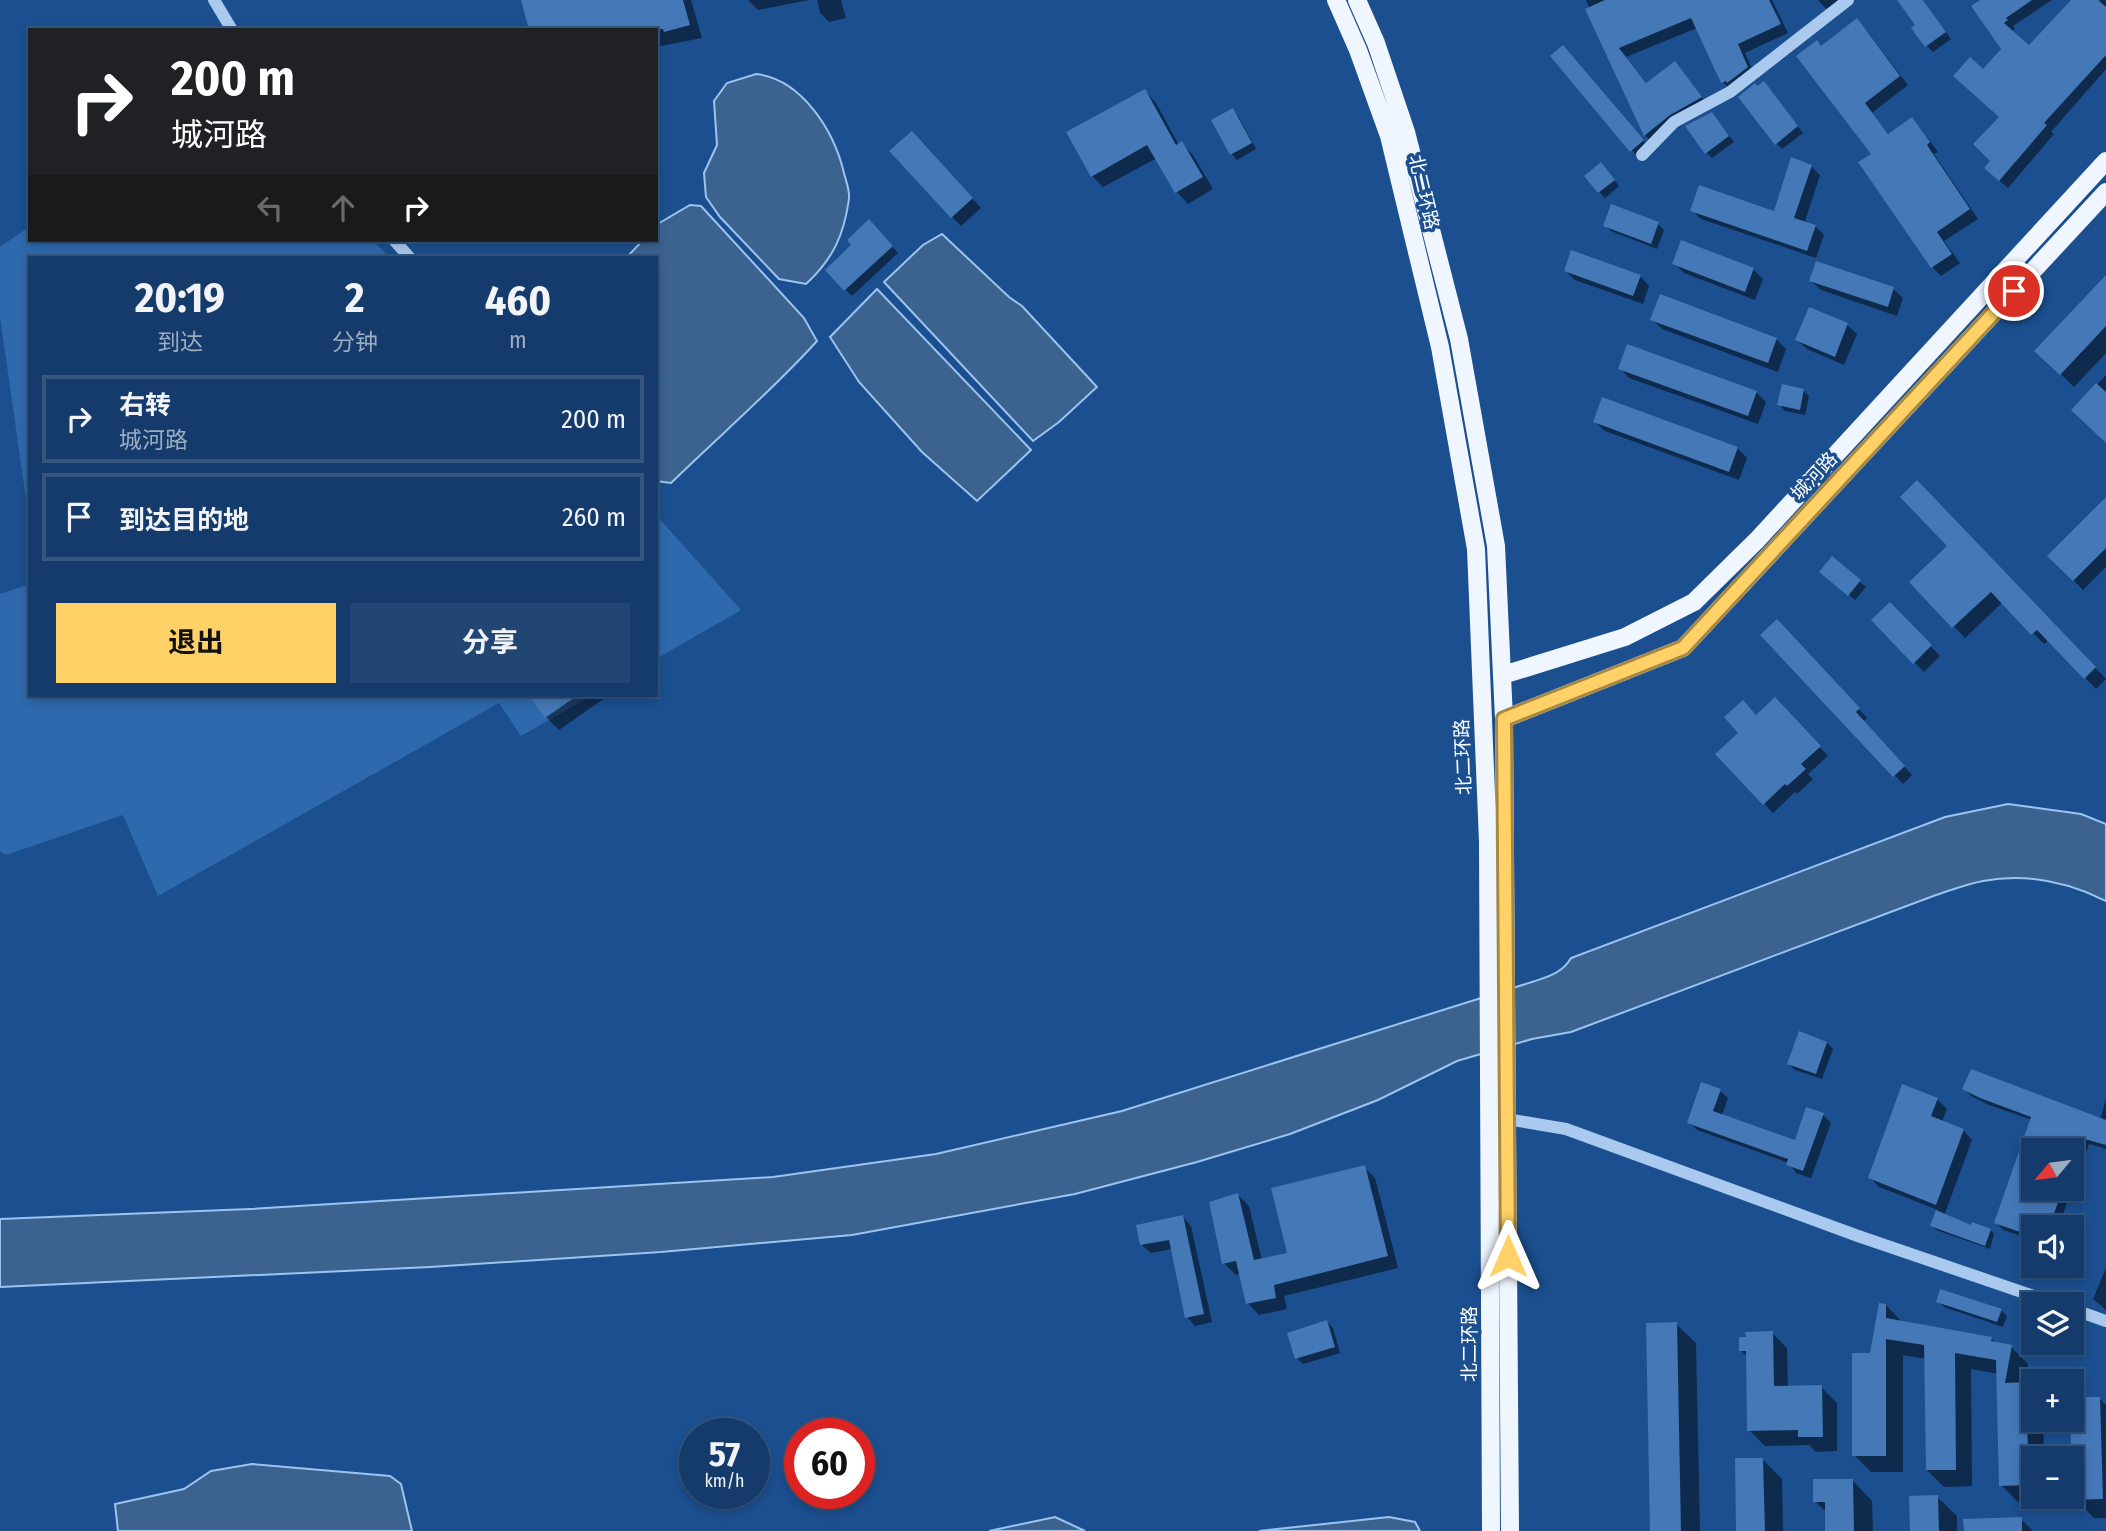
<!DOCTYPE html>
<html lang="zh">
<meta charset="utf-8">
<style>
body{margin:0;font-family:"Fira Sans Condensed","Noto Sans SC",sans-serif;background:#214673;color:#f1f3f6;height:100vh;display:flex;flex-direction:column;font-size:26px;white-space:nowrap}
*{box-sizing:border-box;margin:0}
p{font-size:23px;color:#9dadc1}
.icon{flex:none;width:38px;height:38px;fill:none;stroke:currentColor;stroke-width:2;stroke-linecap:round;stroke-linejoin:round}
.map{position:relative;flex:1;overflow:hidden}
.side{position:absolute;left:28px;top:256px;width:630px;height:441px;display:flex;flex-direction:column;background:#143b6b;border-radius:0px;box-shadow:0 4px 10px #0003,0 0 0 2px #33557e}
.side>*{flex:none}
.guide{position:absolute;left:28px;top:28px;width:630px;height:214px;border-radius:0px;box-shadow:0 4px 10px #0003,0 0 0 2px #33557e;background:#202124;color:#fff;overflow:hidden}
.needle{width:46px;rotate:241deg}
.controls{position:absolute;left:2021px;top:1138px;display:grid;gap:14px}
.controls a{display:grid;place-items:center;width:63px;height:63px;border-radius:0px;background:#143b6b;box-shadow:0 4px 10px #0003,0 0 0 2px #33557e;font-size:35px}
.speed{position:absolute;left:679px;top:1418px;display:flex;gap:14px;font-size:35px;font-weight:700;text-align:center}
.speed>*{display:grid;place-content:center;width:91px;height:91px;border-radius:50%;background:#143b6b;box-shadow:0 4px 10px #0003,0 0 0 2px #33557e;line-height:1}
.speed small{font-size:18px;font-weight:400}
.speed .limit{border:10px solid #d22;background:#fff;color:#111}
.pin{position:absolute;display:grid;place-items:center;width:60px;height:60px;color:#fff;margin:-30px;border:4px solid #fff;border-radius:50%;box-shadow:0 2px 7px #0007}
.me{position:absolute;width:77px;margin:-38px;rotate:0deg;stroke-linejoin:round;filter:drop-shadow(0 0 5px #0008)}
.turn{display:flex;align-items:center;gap:24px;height:147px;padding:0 28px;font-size:32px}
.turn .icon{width:91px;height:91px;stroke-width:2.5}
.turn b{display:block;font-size:49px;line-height:60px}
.lanes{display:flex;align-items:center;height:66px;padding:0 28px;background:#0003;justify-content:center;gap:35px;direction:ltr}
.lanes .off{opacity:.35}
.eta{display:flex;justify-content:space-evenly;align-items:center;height:119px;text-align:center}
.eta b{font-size:42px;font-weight:700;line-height:49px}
.action{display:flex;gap:14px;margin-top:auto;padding:14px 28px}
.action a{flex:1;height:80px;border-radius:0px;background:#ffd166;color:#111;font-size:28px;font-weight:700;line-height:80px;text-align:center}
.action a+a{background:#214673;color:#f1f3f6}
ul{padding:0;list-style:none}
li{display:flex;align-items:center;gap:21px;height:88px;margin:0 14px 10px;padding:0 14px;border:4px solid #33557e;border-radius:0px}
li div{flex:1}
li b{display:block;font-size:26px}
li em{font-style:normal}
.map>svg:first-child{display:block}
</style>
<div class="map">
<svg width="2106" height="1531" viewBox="0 0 2106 1531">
<rect width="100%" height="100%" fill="#1b4f8f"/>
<path fill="#2e69ad" d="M30,226V240H373L389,257H30V527L0,317V247Z
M656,515L741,610L656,659Z
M30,584V695H593L521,736L499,703L158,896L123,815L6,855L0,851V594Z"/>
<path fill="#3c6290" stroke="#9cc4f0" stroke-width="2" d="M756,74C802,79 834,131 844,173C846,181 850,191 849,199C844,235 833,259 806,284L779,279L720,217L706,197L704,173L717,145L714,101L727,83Z
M690,205L701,206L804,318L817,341C771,392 720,435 671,483L656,481V257H627L643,240H656V225Z
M942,234L1009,297L1022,306L1097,387L1059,422L1033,441L884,282L923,245Z
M877,289L1031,450L977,501L922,452L859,382L830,337Z
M2008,804L2081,814L2106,824V901C2068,882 2026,873 1983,881C1967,884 1951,890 1936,895L1571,1032L1532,1039L1457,1061L1378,1100L1290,1134L1197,1162L1075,1194L852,1235L661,1252L430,1267L0,1287V1219L250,1209L773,1177L936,1154L1122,1111L1535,981C1550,976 1563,972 1571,958L1945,817Z
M252,1464L390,1476L401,1484L412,1531H118L115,1504L184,1489L211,1471Z
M1055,1517L1085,1531H989Z
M1389,1517L1415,1522L1420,1531H1259Z"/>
<path fill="#0007" fill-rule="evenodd" d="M523,0H691L702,38L656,47V30H531Z
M748,0H809L758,10Z
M817,0H841L846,18L829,22L820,13Z
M1586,0H1772L1788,33L1745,53L1755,76L1731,91L1723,82L1697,28L1626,57L1647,84L1675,64L1709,106L1678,123L1653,144L1645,135Z
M1818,0H1845L1833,16Z
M1899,0H1923L1951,39L1933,52L1927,46L1917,26Z
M1983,0H2052L2013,26L2015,29L2011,31L2029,48L2074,0H2095L2098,3L2101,0H2106V69L2051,132L2054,134L2008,188L1994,176L1992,161L2001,117L1983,71L2003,49Z
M1865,29L1908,85L1872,113L1890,136L1911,119L1920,128L1938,152L1934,154L1978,219L1944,241L1960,263L1941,276L1932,267L1873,154L1822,47Z
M1568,52L1648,146L1637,156L1552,56Z
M1758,88L1769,89L1803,133L1782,149L1776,143Z
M1145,91L1156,103L1179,145L1181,143L1193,155L1213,189L1188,204L1177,192L1157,158L1103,187L1092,176Z
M1232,110L1238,116L1256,149L1237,160L1232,154Z
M1712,114L1734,142L1712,158L1706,152Z
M921,142L981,208L961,226L952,217Z
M1811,166L1820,175L1805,221L1815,226L1824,235L1816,258L1701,219L1692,210L1775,213Z
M1607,171L1619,186L1605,198L1599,192Z
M869,221L898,253L852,296L827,271L854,245Z
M1658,224L1664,230L1657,249L1611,231L1605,225Z
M1674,263L1753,269L1763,279L1755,300L1684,273Z
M1817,264L1893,289L1903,298L1897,316L1821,290L1811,281Z
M1566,271L1640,276L1649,286L1643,304L1575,280Z
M2106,278V353L2074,387L2037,351Z
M1652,319L1776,339L1786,349L1778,372L1662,329Z
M1847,325L1857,334L1844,365L1807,349L1797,340Z
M1620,368L1756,392L1766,402L1758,424L1629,378Z
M2106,375V442L2073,410Z
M1803,390L1809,396L1805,415L1785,411L1779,404Z
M1595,422L1737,448L1747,458L1739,480L1605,431Z
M1917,483L2106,679L2096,689L2049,640L2044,644L2003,602L1965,638L1911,582L1949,546Z
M2106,499V567L2083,590L2050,556Z
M1832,558L1866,587L1855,600L1827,577Z
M1890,604L1940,656L1924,672L1873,620Z
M1785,630L1867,718L1863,722L1912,775L1903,784L1762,635Z
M530,695H609L559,730L546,717Z
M1784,708L1828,756L1808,774L1813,779L1797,794L1795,792L1773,813L1718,754L1757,717Z
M1827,1043L1833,1049L1822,1079L1795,1070L1789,1064Z
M1964,1088L2100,1120L2106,1099V1149L2089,1144L2058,1227L2034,1220L2028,1238L2003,1230L1996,1222L2032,1120L1989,1105L1971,1096ZM2034,1150H2072V1188H2034Z
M1720,1091L1728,1098L1722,1115L1796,1142L1823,1115L1831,1123L1811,1178L1796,1173L1789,1163L1697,1130L1689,1122Z
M1937,1099L1947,1109L1942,1122L1963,1130L1972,1140L1944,1216L1973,1227L1990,1230L1994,1234L1990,1249L1936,1230L1932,1226L1938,1210L1879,1187L1870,1177Z
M1364,1167L1375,1178L1398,1268L1284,1296L1287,1309L1259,1315L1248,1303L1241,1273L1236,1275L1224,1263L1238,1195L1249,1206L1262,1260L1290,1254Z
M1183,1217L1191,1226L1212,1322L1195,1326L1187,1317L1172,1249L1151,1253L1142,1245Z
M2106,1268V1310L2093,1299Z
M1938,1301L2001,1310L2007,1316L2003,1327L1944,1307Z
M1886,1305L1903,1323L1991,1338L1997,1344L2011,1347L2028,1364L2025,1384L2034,1393V1419H2043L2044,1458H2034V1496H2045V1501L2018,1502L2001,1485L1998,1374L1971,1369L1972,1486L1944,1487L1927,1470L1926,1359L1903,1355V1472H1871L1854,1455L1872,1354Z
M1327,1322L1333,1328L1340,1353L1303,1364L1297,1358Z
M1676,1324L1696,1343L1700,1531H1652Z
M1772,1333L1787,1348L1788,1388L1821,1387L1837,1403V1451L1816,1452L1809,1445L1765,1446L1749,1430L1748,1357L1740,1350Z
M2099,1398L2106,1405V1518H2094L2075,1499L2072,1399Z
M1763,1460L1782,1479L1783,1531H1738Z
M1853,1481L1872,1501L1873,1531H1827V1513L1815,1501Z
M1937,1497L1957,1516V1531H1912Z
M2021,1519L2033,1531H1980Z"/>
<path fill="#4478b7" d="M521,0H683L690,25L664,32L663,29L529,30Z
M1605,0H1769L1781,24L1738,44L1748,67L1727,83L1726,81L1721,83L1691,18L1619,48L1646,83L1675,61L1702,97L1670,115L1644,136L1585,9Z
M1897,0H1923L1946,32L1925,47L1911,28L1915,25Z
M1980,0H2032L2006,18L2008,20L2004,23L2029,45L2071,0H2098L2106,7V55L2044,123L2047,125L1999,181L1984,168L1990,161L1973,144L1999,117L1953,76L1970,57L1983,69L2001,49L1971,6Z
M1857,18L1900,76L1865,103L1888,134L1912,117L1930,142L1927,145L1970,209L1937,232L1952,254L1931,268L1858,162L1871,154L1796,56L1817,40L1821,46Z
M1563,45L1644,140L1630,152L1550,56Z
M1764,81L1798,126L1775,145L1738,97L1755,83L1757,86Z
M1145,89L1176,145L1182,141L1203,177L1175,193L1147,145L1091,177L1066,132Z
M1233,108L1252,143L1230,155L1211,120Z
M1712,112L1729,136L1705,154L1685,126Z
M912,131L973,198L951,218L889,151Z
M1791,157L1812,165L1794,218L1816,225L1807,251L1690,211L1699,185L1774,211Z
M1601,162L1615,180L1598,193L1584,176Z
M1611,204L1659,222L1651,244L1603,226Z
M869,219L893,246L844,291L825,270L851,245L847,240Z
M1681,240L1754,268L1745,292L1672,264Z
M1571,250L1641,275L1633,296L1564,271Z
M1816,261L1894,287L1888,307L1809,281Z
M2106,275V326L2060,375L2034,351Z
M1660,294L1777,338L1768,363L1650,320Z
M1809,307L1848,323L1835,357L1795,340Z
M1627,344L1757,391L1748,416L1618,369Z
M2096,383L2106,392V443L2071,410Z
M1782,384L1804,389L1800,410L1777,405Z
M1602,397L1738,447L1729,472L1593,422Z
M1917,480L2096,667L2084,679L2037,630L2031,635L1991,592L1952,628L1909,582L1947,546L1900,497Z
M2106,497V548L2073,581L2047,556Z
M1832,556L1861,580L1848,596L1819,572Z
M1890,602L1932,645L1913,664L1871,620Z
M1777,619L1860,708L1856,712L1905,766L1893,777L1760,635Z
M528,695H578L545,718Z
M1775,697L1821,746L1801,764L1806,769L1787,786L1785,784L1763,805L1715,754L1738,733L1724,717L1743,700L1756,715Z
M1799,1031L1827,1042L1816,1074L1787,1064Z
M1971,1069L2106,1120V1145L2081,1138L2077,1150H2034V1188H2063L2051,1222L2027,1214L2020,1232L1994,1223L2031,1117L1980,1098L1962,1089Z
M1701,1082L1721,1089L1713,1111L1795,1140L1806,1107L1824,1113L1803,1171L1786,1165L1788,1159L1687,1123Z
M1902,1084L1938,1098L1931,1116L1964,1129L1936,1205L1868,1178Z
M1365,1165L1388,1256L1274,1285L1276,1298L1246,1304L1236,1261L1222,1264L1209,1202L1238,1193L1254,1260L1287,1253L1271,1188Z
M1936,1210L1971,1225L1972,1222L1991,1229L1985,1246L1930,1226Z
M1183,1215L1204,1314L1185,1318L1169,1240L1140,1245L1136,1225Z
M1940,1289L2002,1309L1997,1322L1936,1302Z
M1879,1303L1886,1304V1318L1992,1337L1991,1341L2012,1345L2005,1383L2026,1382L2029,1485L1999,1486L1996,1360L1955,1353L1956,1470H1926L1924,1345L1886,1339V1456H1852V1353H1870Z
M1327,1320L1335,1347L1295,1359L1287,1333Z
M1677,1322L1681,1531H1650L1646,1323Z
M1773,1331L1774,1386L1822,1385L1823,1437H1798V1430L1747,1431L1746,1351H1739V1337H1746L1745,1332Z
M2072,1397H2100L2103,1499L2073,1500L2070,1419H2072Z
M1735,1458H1763L1765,1531H1736Z
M1813,1479H1853L1854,1531H1825V1502H1813Z
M1938,1495L1939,1531H1910L1909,1496Z
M2022,1517V1531H1964L1963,1519Z"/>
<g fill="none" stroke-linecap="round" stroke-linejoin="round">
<path stroke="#a9c9ee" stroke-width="12" d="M214,0L232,30
M1642,155L1674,122L1730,92L1848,0
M394,240L409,257
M1507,1119L1566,1129L1858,1236L2057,1304
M2072,1309L2106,1321"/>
<path stroke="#f0f6ff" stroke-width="18" d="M1336,0L1358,50L1389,136L1440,347L1476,549L1488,842L1491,1531
M1357,0L1376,43L1406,132L1459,339L1496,546L1504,719L1510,1531
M1503,675L1625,637L1694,602L1757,540L2106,161
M1504,719L1683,648L2106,192"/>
</g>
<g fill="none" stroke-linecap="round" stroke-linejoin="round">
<g stroke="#a68842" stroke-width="18">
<path id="route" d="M1508,1256L1504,719L1683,648L2014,291"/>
</g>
<use href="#route" stroke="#ffd166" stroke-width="12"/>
</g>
<g text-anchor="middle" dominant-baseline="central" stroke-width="7" stroke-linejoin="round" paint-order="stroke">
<g font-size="19" fill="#fff" stroke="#1b4f8f">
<text transform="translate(1424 192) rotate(77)">北二环路</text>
<text transform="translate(1814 476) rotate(-47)">城河路</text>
<text transform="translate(1463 757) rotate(-92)">北二环路</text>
<text transform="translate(1469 1344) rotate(-90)">北二环路</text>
</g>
</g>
</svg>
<div class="controls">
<a><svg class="needle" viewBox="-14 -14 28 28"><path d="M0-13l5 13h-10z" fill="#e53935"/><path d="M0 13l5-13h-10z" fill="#9dadc1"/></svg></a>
<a><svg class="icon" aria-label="sound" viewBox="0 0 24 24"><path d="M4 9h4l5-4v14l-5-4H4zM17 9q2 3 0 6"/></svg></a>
<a><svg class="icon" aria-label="layers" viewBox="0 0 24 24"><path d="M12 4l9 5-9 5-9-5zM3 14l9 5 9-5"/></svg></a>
<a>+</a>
<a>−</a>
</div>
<div class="speed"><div>57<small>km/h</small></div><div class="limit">60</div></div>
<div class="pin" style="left:2014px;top:291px;background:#d93025"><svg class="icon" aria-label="arrive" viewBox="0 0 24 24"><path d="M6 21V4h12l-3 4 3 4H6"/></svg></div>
<svg class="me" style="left:1508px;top:1256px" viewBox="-20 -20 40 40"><path d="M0-17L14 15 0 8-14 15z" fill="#ffd166" stroke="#fff" stroke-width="4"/></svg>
<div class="guide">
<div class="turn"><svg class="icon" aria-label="right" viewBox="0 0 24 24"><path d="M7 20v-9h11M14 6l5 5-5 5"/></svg><div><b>200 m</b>城河路</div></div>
<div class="lanes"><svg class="icon off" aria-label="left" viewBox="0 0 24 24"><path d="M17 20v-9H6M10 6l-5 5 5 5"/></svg><svg class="icon off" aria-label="ahead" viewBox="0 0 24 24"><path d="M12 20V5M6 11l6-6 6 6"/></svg><svg class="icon" aria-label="right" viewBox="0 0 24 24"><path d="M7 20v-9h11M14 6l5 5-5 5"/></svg></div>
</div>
<section class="side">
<div class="eta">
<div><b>20:19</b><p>到达</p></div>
<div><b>2</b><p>分钟</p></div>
<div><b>460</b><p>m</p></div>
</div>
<ul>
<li><svg class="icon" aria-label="right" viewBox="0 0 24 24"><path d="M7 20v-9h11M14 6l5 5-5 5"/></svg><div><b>右转</b><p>城河路</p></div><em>200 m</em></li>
<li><svg class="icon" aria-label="arrive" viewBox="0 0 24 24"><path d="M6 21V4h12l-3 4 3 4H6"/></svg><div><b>到达目的地</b></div><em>260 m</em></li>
</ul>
<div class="action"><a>退出</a><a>分享</a></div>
</section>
</div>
